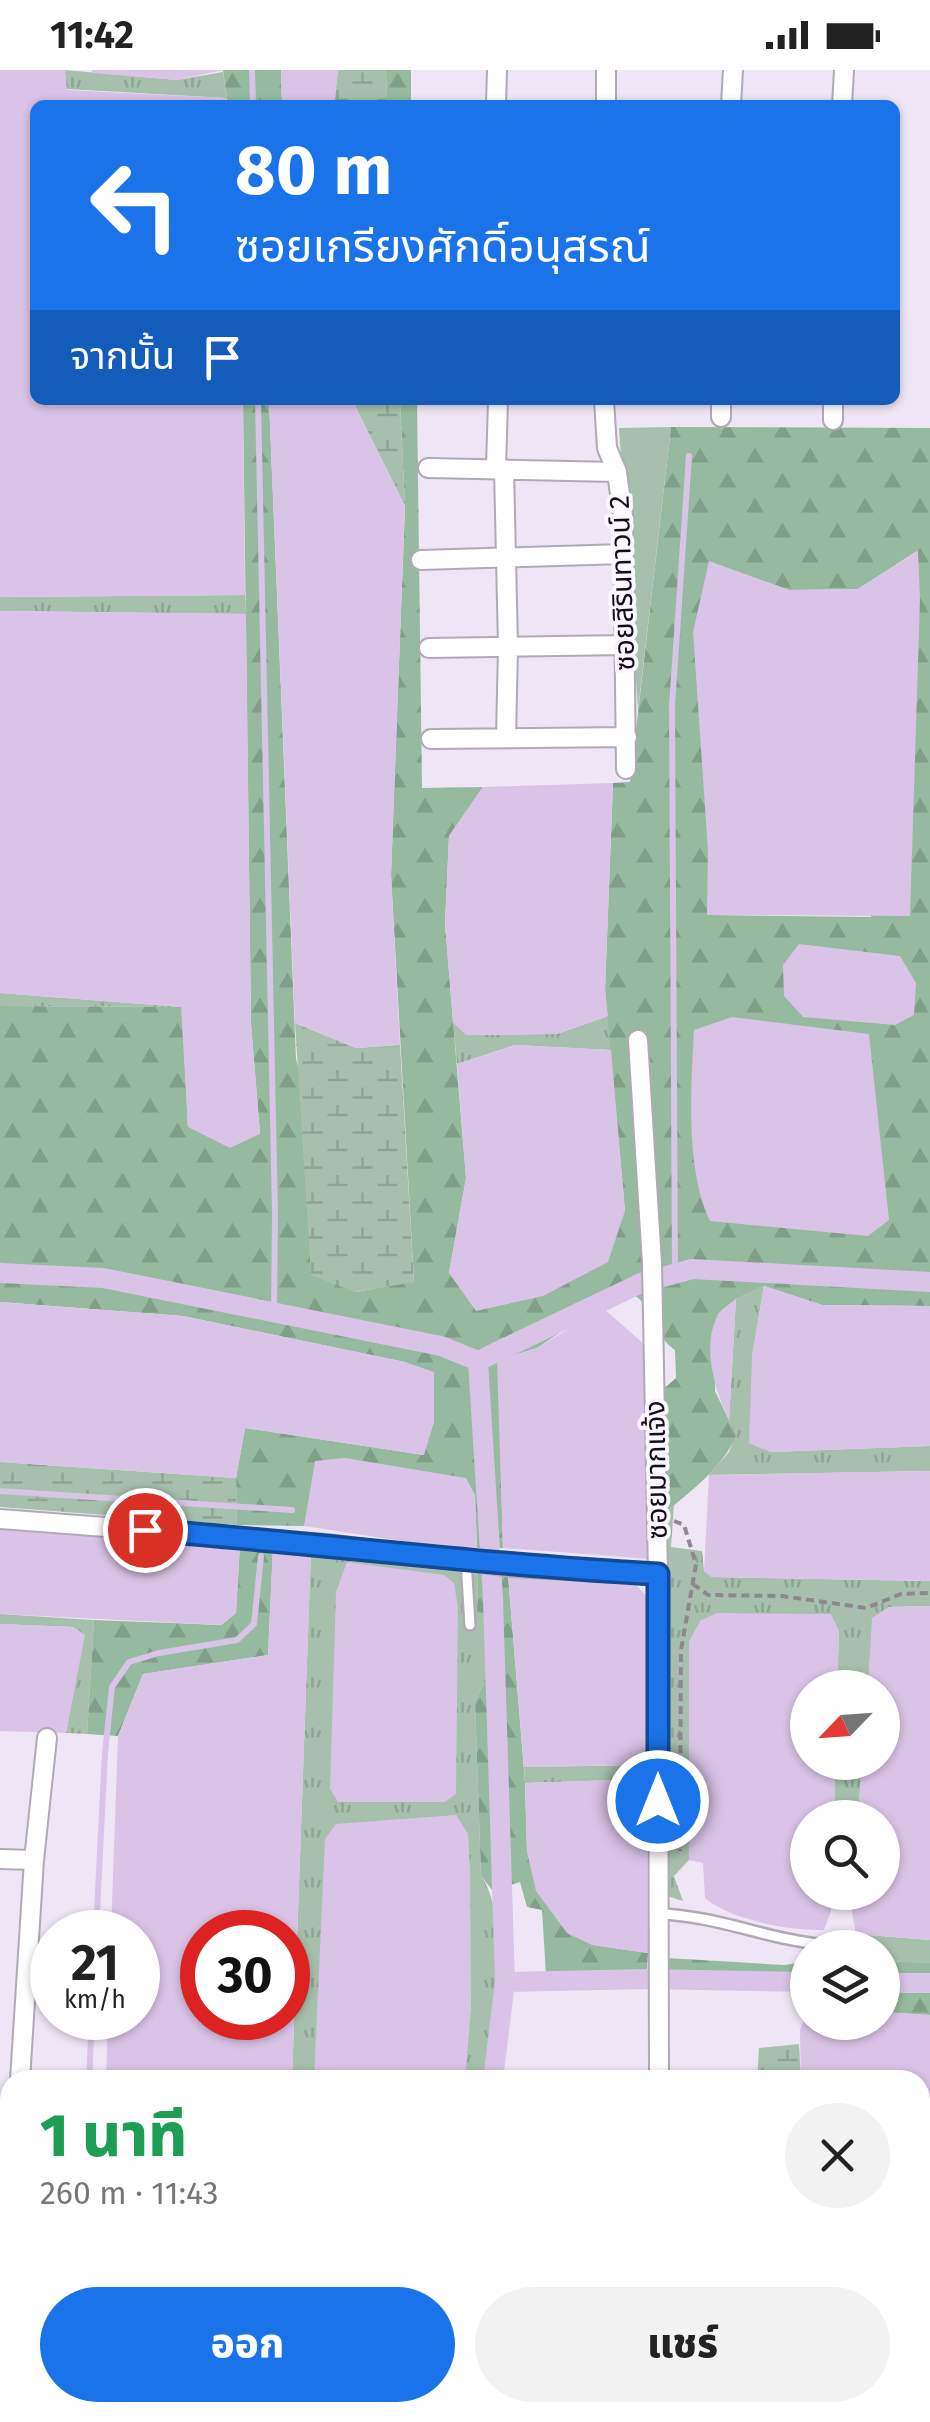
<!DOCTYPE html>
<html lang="th">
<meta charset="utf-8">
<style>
body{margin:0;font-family:"Fira Sans","Noto Sans Thai",sans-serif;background:#f2f2f2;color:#222;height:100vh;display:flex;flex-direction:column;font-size:38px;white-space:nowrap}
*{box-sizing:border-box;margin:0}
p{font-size:32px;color:#767676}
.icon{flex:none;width:55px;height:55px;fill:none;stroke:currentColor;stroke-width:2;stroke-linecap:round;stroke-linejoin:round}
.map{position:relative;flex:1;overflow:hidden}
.side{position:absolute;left:0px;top:2000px;width:930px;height:352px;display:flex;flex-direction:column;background:#fff;border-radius:30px 30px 0 0;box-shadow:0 2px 8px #0004}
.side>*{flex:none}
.hud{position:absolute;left:30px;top:30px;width:870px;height:305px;border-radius:15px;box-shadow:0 2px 8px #0004;background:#1a73e8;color:#fff;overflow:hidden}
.needle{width:65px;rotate:245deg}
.tools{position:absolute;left:790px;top:1600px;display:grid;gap:20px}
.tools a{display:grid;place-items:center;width:110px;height:110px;border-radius:50%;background:#fff;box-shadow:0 2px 8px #0004;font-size:50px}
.speed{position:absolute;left:30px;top:1840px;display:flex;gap:20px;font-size:50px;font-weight:700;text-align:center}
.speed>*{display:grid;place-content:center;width:130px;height:130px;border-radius:50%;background:#fff;box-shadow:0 2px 8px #0004;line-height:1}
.speed small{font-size:25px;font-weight:400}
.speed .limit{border:15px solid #d22;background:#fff;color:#111}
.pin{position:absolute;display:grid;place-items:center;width:85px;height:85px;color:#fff;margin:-42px;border:5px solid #fff;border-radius:50%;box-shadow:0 2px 10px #0007}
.me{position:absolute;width:110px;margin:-55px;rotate:0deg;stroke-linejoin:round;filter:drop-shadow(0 0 8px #0008)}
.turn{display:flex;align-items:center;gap:35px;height:210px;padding:0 40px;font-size:45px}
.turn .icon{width:130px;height:130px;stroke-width:2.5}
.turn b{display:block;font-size:70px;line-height:85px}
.then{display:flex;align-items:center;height:95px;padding:0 40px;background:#0003;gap:20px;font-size:38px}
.round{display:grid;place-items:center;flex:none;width:105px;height:105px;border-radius:52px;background:#f2f2f2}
.overview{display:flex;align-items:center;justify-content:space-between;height:170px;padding:0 40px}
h1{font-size:60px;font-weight:800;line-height:75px;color:#1e9e55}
.primary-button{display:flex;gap:20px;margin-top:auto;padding:20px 40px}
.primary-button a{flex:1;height:115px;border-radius:60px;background:#1a73e8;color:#fff;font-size:40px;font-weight:800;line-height:115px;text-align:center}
.primary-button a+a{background:#f2f2f2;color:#222}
.status{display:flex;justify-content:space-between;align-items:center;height:70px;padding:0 50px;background:#fff;direction:ltr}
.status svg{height:28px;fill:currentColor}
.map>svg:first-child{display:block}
</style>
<div class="status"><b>11:42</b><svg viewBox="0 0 49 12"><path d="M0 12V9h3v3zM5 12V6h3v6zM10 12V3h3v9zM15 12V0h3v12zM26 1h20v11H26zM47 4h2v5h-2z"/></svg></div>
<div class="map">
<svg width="930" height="2352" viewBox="0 0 930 2352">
<defs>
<pattern id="grass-tufts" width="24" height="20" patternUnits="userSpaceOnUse" patternTransform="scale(2.5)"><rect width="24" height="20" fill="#a7c0ad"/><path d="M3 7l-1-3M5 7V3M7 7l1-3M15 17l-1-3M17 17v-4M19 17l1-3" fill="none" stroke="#8fa494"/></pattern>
<pattern id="forest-firs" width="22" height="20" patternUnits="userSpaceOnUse" patternTransform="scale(2.5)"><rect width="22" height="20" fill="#96ba9f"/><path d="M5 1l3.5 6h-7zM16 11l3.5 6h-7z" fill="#809f88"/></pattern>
<pattern id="wetland-marsh" width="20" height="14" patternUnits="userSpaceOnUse" patternTransform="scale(2.5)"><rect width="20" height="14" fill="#a7c0ad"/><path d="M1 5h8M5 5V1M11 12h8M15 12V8" fill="none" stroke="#8fa494"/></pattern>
</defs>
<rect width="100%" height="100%" fill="#efe6f5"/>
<path fill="url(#grass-tufts)" d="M65,0L177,10L223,2L227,28L66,19Z
M245,525L246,544L0,541V527Z
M0,923L182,937L3,936H0Z
M608,946L611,980L515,975L457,994L453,952L467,965L557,964Z
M764,1216L752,1287L770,1382L930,1376V1401L709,1405L729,1382L735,1365L729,1350L736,1229Z
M662,1435L667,1441L674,1435L671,1477L702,1481L704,1501L712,1507L930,1511V1536L889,1537L873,1548L868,1617H837L839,1561L701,1550L689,1572V1790L674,1806L683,1831L664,1825Z
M311,1480L478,1504L477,1540L488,1547V1606L475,1631L481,1806C510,1845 496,1961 490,2010H292Z
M0,1544L94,1550L87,1664L66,1663L84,1565L73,1557L0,1554Z
M835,1693H862L858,1747H834Z
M647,1695V1709L525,1713L524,1697Z
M856,1864L930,1870V1893L883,1891L882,1878H851Z"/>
<path fill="url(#forest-firs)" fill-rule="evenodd" d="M223,0H281L282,35H228Z
M386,0H411V35H387Z
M243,330H269L296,989L356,1222L414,1211L391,805L405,437L400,330H417L422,718L483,717L449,766L445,854L466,1108L449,1203L625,1141L605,920L613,713L630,712L671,357L930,358V1236L822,1235L764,1216L736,1229L718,1244L715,1321L736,1365C723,1398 693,1419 666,1442L662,1435L660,1322L676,1308L675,1280C654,1267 654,1235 632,1224L583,1247L537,1278L498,1290L503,1478H477L475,1425L308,1442L304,1456L237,1455L236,1408L245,1358L424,1385L405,1292L183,1246L0,1232V936L182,937L188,1057L260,1063L251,954ZM917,481L871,847L708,845L709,492L789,520L858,519Z
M240,1474L273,1477L268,1585L143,1604L118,1666L87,1664L94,1550L221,1555L236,1543Z
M478,1504L508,1505L525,1713L527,1782L593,1875L648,1883L646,1916L546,1905L542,1840L527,1837L520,1812L493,1821L481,1806L475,1631L488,1606V1547L477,1541Z
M667,1888L784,1895L807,1892V1937L790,1919L671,1914Z
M882,1891L930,1893V1945L883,1942Z
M419,2342L494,2343L502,2352H402Z"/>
<path fill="url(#wetland-marsh)" d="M338,0H386L387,35H334Z
M352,330H400L405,436Z
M295,953L356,978L400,975L414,1212L355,1222L311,1205Z
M0,1392L236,1408L237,1455L0,1437Z
M799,1974L801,2010H757L759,1978Z"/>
<path fill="#a7c0ad" d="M671,357L638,640L619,358Z"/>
<path fill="#d9c3e6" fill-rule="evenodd" d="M0,0H65L67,20L227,28L228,35H35V330H243L245,525L0,527Z
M91,0H223L177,10L93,3Z
M281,0H338L334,35H282Z
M269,330H352L405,436L391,805L400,975L356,978L295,953Z
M918,481L920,529L910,846L707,845L708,781L693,562L709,491L789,520L858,519Z
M0,541L246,544L251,954L260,1064L230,1078L188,1057L181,937L0,923Z
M613,713L605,920L608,946L557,964L466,965L453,952L445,854L449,766L483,717Z
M799,874L900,886L916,913L914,945L895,955L803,947L784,926L783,895Z
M732,947L869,964L889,1150L868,1166L710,1151C685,1098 691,1018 694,960Z
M515,975L611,980L625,1141L608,1192L543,1226L476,1241L449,1203L466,1108L457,994Z
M764,1216L822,1235L930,1236V1376L770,1382L749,1373L752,1287Z
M736,1229L729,1350C715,1321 701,1276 718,1245C721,1239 730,1234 736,1229Z
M0,1232L183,1246L405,1292L434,1302V1352L424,1385L245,1358L236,1408L0,1392Z
M603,1238L645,1275L650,1489L503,1478L497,1291L537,1278Z
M345,1388L466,1408L475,1425L477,1478L428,1475L304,1456L315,1391Z
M930,1401V1511L712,1507L704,1501L709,1405Z
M0,1459L240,1474L236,1543L220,1555L0,1544Z
M273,1477L311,1480L292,2010H106L108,1948H138V1862H111L118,1666L143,1604L268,1585ZM202,1862H288V1948H202Z
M347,1492L444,1505L454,1513L458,1538L456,1724L445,1732H338L330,1719L336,1522Z
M508,1505L631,1510L647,1526V1695L524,1697Z
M930,1536V1870L856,1864L852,1843L853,1823L882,1822V1748L858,1747L862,1693L882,1692V1618L868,1617L872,1548L889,1537Z
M717,1543L831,1544L839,1561L837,1617L808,1618V1692L835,1693L834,1747L808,1748V1822L831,1823V1841L824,1860C790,1861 731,1850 705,1828L703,1793L689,1790V1572L701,1550Z
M0,1554L73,1557L85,1565L66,1663L0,1661Z
M647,1709L648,1883L592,1875L567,1863L536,1821L527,1782L525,1713Z
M456,1745L468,1764L470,1799L471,1938L465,2010H314L325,1769L336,1754Z
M807,1942L808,1952H882L883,1942L930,1945V2110H920V2010H801L800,1960Z
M0,2188L10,2189V2318L0,2323Z
M920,2199H930V2352H585L577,2343L920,2342Z
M255,2343L261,2352H60L56,2343Z
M272,2343H357L341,2352H278Z"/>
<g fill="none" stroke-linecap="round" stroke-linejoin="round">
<path stroke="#d9c3e6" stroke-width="6" d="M252,0L253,35
M258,330L275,1144L274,1242
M675,1203L672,636L689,386
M0,1421L292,1440
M96,1862L105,1683L112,1617L129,1592L159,1583L237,1570L254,1554L261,1486
M89,2010L92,1948
M0,2335L10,2330
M389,2352L405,2342"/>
<path stroke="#d9c3e6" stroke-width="20" d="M0,1203L103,1208L441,1276L478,1291L493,1529L505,1912L493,2010
M478,1291L641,1213L692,1199L930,1212
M505,1912L647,1909L808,1912
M882,1913H930"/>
<path stroke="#d9c3e6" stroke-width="35" d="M0,2167H10
M513,2342L521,2352"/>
<g stroke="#b1a9b6" stroke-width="14">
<path id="service" d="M466,1491L470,1555
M659,1844C720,1846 767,1870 828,1875"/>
</g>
<g stroke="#b1a9b6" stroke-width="22">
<path id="minor" d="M606,0V35
M496,35L497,0
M731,35L733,0
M842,35L844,0
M604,330L607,378L617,402L623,446L626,699
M721,347V330
M833,350V330
M428,398L617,402
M496,398L498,330
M504,399L508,577L506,667
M421,490L624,484
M429,578L625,575
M431,669L627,667
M638,970L652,1193L658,1505L659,2010
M0,1449L327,1474L512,1497L658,1505
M0,1789L34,1790
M20,2010L34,1790L47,1668
M920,2188L930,2189"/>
</g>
<path stroke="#8e8791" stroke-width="4" stroke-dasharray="8 5" stroke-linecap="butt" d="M674,1451L684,1455L696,1494L681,1580L680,1781
M693,1514L708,1525L782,1526L866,1538L901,1524L930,1523
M354,2352L370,2342"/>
<use href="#service" stroke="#fff" stroke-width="9"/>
<use href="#minor" stroke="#fff" stroke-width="18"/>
</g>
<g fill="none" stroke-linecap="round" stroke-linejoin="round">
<g stroke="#114b97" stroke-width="25">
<path id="route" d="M145,1460C317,1473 486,1495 658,1504V1731"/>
</g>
<use href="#route" stroke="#1a73e8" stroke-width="18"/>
</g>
<g text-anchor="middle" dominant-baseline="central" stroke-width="8" stroke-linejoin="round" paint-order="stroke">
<g font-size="28" fill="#120f13" stroke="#faf5fe">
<text transform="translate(622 513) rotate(-92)">ซอยสิรินทาวน์ 2</text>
<text transform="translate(656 1400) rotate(-91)">ซอยมากแจ้ง</text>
</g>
</g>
</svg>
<div class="tools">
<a><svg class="needle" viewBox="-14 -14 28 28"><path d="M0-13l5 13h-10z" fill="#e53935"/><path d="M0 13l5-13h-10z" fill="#767676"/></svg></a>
<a><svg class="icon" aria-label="search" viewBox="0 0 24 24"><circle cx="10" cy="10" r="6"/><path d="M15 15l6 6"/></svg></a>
<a><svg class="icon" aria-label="layers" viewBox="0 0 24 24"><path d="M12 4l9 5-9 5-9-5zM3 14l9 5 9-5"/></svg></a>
</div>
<div class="speed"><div>21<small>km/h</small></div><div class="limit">30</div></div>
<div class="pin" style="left:145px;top:1460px;background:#d93025"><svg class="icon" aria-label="arrive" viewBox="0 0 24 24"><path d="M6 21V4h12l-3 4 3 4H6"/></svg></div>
<svg class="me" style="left:658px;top:1731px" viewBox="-20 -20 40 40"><circle r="17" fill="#1a73e8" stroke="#fff" stroke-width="3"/><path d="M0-11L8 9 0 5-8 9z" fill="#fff"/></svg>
<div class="hud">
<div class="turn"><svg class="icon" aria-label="left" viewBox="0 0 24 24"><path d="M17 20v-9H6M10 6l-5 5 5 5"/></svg><div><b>80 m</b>ซอยเกรียงศักดิ์อนุสรณ์</div></div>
<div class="then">จากนั้น<svg class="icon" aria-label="arrive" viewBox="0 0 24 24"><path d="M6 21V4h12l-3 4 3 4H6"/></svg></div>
</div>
<section class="side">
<div class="overview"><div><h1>1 นาที</h1><p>260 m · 11:43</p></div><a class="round"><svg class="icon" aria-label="close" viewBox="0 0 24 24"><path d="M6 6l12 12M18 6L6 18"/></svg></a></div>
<div class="primary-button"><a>ออก</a><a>แชร์</a></div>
</section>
</div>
